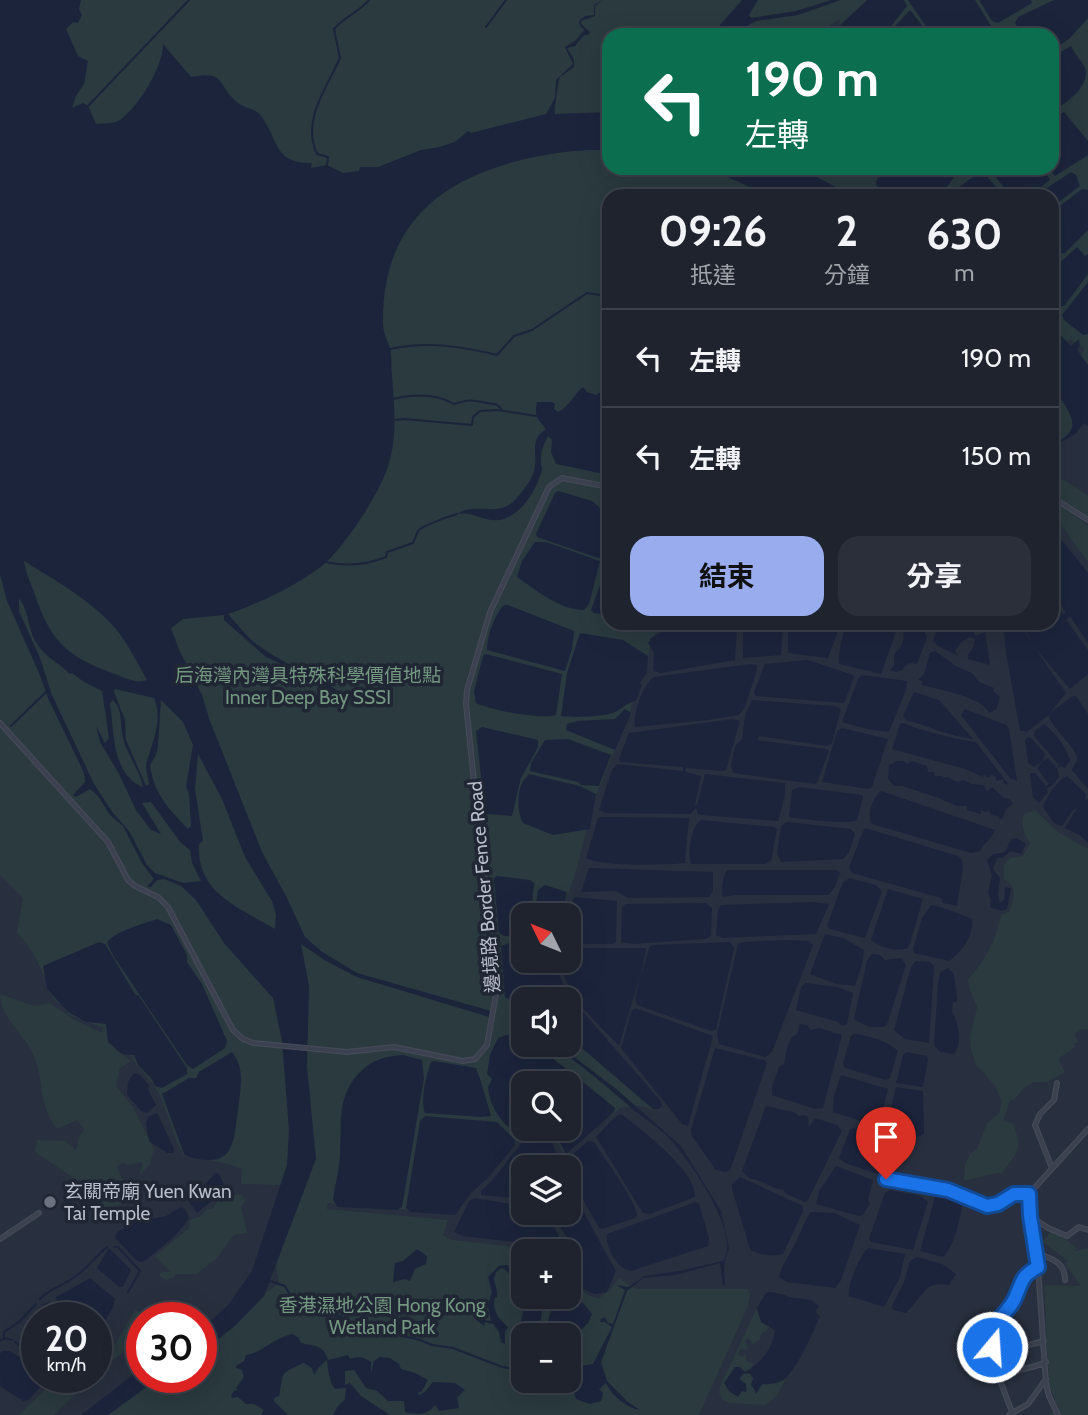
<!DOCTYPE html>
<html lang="zh-TW">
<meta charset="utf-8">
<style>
body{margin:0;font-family:Cabin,"Noto Sans TC",sans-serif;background:#2b2f3a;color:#f1f3f6;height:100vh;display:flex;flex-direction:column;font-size:26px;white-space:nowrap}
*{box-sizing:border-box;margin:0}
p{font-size:23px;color:#a1a4aa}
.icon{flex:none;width:38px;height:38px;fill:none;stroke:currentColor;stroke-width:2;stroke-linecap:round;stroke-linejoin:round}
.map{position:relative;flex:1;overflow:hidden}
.sheet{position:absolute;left:602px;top:189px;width:457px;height:441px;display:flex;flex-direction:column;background:#1e232e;border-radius:21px;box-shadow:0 7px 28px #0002,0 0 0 2px #3c404a}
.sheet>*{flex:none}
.hud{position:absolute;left:602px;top:28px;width:457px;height:147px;border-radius:21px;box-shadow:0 7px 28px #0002,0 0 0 2px #3c404a;background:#0b6e4f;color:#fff;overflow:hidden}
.needle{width:46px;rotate:313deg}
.tools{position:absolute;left:511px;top:903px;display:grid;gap:14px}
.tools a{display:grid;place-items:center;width:70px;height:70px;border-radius:14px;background:#1e232e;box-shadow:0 7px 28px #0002,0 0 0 2px #3c404a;font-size:35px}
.speed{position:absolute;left:21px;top:1302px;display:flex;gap:14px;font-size:35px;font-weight:700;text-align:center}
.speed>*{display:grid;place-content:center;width:91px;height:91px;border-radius:50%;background:#1e232e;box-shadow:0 7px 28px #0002,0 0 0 2px #3c404a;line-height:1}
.speed small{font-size:18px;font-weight:400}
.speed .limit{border:10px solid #d22;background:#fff;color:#111}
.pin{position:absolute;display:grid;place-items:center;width:60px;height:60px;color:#fff;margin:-72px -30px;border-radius:50% 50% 50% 0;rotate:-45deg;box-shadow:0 0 7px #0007}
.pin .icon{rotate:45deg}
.me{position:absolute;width:77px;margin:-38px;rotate:18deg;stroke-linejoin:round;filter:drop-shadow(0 0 5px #0008)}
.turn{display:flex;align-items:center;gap:24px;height:147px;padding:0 28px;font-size:32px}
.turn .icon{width:91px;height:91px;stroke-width:2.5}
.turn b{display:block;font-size:49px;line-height:60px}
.eta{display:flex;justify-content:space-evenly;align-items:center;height:119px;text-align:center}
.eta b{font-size:42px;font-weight:700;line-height:49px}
.cta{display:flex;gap:14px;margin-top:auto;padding:14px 28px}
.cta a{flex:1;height:80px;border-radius:21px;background:#99adee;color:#111;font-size:28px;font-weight:700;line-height:80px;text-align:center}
.cta a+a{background:#2b2f3a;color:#f1f3f6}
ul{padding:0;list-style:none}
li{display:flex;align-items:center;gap:21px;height:98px;padding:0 28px;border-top:2px solid #3c404a}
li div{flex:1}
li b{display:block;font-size:26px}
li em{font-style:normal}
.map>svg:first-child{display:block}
</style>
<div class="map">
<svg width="1088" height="1415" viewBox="0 0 1088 1415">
<rect width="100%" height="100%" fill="#282f3e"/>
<path fill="#2a3a3f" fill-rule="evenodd" d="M0,0H1088V365L1080,357L1084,349L1071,339L1066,342L1052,326V196H853L799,168H1052V35H828L839,26L840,19L815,35H609V168H707L771,196H609V623H659L632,700L631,709L594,801L575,875L560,915H523V1045H569V1003L658,1108L655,1110L641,1106L622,1107L563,1153L554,1137L544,1129H569V1083H523V1129H527L480,1185L412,1209H368L328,1203L327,1209L448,1220L443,1235L452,1240L553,1251H523V1297H569V1265C576,1283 578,1292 598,1299L610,1290L619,1278L636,1289H748L750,1295L748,1306L699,1415H108L160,1377H201V1352L223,1336L265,1293L279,1283L276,1265L301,1193L281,1185L241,1184L242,1169L229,1164L183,1155C174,1137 169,1117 161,1098C154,1081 138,1069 130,1055L113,1047L131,1061L120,1068L116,1086L133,1107L154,1149L150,1164L139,1175L143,1162L127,1165L123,1162L117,1167L132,1200L106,1210L93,1183L75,1179L35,1152L37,1140L65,1141L76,1150L80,1135L84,1130L77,1120L57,1129C37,1102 45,1083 34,1056C25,1034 0,1018 0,994L34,1006L50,1003L73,1019L102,1033L103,1028L69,1015L62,1005L56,1002L48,991L46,980L32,951L17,932L23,898L0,875ZM523,1335H569V1381H523Z
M1052,388C1069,410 1088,429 1052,444Z
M1062,479L1088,495V517L1052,493L1056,482Z
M1052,500L1088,525V562L1064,529L1052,518Z
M1035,810L1058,832L1088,849V1030L1082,1029L1074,1034L1078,1042L1074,1044L1075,1047L1058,1059L1065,1072L1047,1082H1034L1024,1088L1016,1098L1010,1101L1003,1121L1013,1123C1023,1149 1018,1152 1002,1173C989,1173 978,1179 964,1180L965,1165L970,1154L977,1149L987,1123L999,1113L1002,1101L995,1086L976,1065L971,1050L970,1037L977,1007L969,988L968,979C985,962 997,938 1001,915L1010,911C1014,896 1018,888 1004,879V865L1010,858L1023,856L1030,843C1023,834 1021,825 1024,814Z
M240,1194L246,1200L241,1207L247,1233L234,1235L216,1259L197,1274H175L174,1277L166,1280L159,1276L161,1272H171L155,1256L189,1228L190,1220L201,1216L207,1209H213C218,1196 227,1197 240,1194Z
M1052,1229L1077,1248L1068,1260L1075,1251L1088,1248V1415H1048L1058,1407L1049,1385L1044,1285L1081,1286L1065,1264L1068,1261L1043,1242Z
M757,1308L763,1324L770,1327L761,1334L760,1339L753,1345L749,1339L745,1340L748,1348L744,1350L740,1349L739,1355L743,1357L746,1354V1361L753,1363L751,1369L744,1372L735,1367L742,1391L746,1392L747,1388L739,1379L743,1374L749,1373L753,1378L754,1393L762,1384L777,1383L787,1377L776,1397L765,1405L730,1403L723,1400L719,1393L720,1386Z
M135,1310L142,1313L145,1318H142V1337L96,1374V1365L116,1343Z
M58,1377H92L54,1415H19Z"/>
<path fill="#1c243c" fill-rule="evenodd" d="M0,0H81L79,9L82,15L78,23L73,22L66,29L78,56L88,61L84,84L76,96L72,108L83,103L88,106L96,124C103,123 112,124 118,121C137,110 164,65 163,44L191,77C227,70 216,85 238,103C246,109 255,108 261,116C279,139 273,164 312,163L311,168L327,165L343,173L359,171L360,167H378L421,150L439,147L455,142L468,131L471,133L546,114L555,98L556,80L573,64L565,47L576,40L584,30L580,26L579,21L585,16L594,15V5L603,0L595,6V16L581,21V24L590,32L588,35H584L575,46L567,48L574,59V67L560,77C558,84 554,109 555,114L609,112V150C579,149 554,153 525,159C437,180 382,227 383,323C383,332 387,340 390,348C392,356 391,366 392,375C394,405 398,440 387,469C378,496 341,553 318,569C291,588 260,603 228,614C236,623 246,636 255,643C280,662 311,674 338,691V694L311,678L266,657L224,620V615L183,619L171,628L179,650L202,695L210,721L262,852L286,896L305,937L321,951L357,973L491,1011L489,1017L357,977L326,961L301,944L309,986L307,1067L316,1159L264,1296L236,1325L201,1352V1330L228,1305L252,1271L287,1165L289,1130L282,1041L273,998L224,943L196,900L181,886L164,879L157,880L151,887H147L154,879L142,863L123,826L110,815L98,796L90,789L76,797L73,795L85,782L84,773L48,698L39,673L7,601L0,574ZM24,561C56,581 91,600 116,629C128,644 137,662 147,680C135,684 126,678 115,674C70,658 52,644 36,598C32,585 26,575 24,561ZM19,598C28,609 28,626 34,639C43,656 58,662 70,674L72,673L84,682L102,691L109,738L105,743L96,726L100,742L119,774L136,810L151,830L161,834L142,803L151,802L181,843L190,850L192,863L201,881L183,883L155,873L147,865L129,831L113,813L94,784L52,695L40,658L19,611ZM115,689L154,698C163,720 153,740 147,761C145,768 148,776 149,784L146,786L126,740L125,720L114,692ZM113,700C123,711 120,720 122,733C125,752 139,768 143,787C112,775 114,732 110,703ZM161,700L183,722L193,745L186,786L189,794L191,826L188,829C168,808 154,794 150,765L156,755L158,746ZM198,754L222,799L245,857L272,901L276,915L275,929C238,907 196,893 199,844L203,841L195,789Z
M742,0H758L749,15L751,18L796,11L831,0H841L798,15L756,21L730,35H723L720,25Z
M867,0H904L907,6L884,35H834L836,29Z
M908,0H975L991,26L974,35H932Z
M979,0H1031L1032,3L998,23L992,21Z
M1054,0H1088V18L1070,38L1052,51V35H1023L1015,23L1018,17Z
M911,11L929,35H887L909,11Z
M1071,46C1075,55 1083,62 1086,70C1088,89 1064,104 1052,112V57Z
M1064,112L1088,141V155L1055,176L1048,168H1052V119Z
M707,168H799L853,196H771Z
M890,168H945L952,174L955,173L952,168H975L966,175L955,174C942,204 916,196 884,196L876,184L877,179Z
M1043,168L1050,180L1029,196H1011L989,169Z
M983,172L1004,196H947L977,174Z
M1071,172L1076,175L1080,186L1052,207V196H1035Z
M1082,189L1088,190V230L1065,253L1059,254L1052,246V212Z
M1077,247L1085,256L1088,254V274L1065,305L1056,310L1052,308V270Z
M1088,282V334L1083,335L1064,320L1062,315Z
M1052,326L1071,346L1079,339L1080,345L1077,350L1088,365V426L1084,423L1075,434L1052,447V444C1077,434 1077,423 1063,402C1060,397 1054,393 1052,388C1049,379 1052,339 1052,326Z
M609,380V475L556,464L551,452L552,440L548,436C544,444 540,453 541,462C541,469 543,466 541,473C536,491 520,517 499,520C484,522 474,511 457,514C475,502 497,517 514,501C520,495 530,482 533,474C540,455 527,442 546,429C537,419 534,415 537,402H552L555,404L554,409L558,412C568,408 574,394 583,387L587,392L596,395L604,390Z
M558,491L592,501L600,508L609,511V539L602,557L598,558L537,537L536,534L555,493Z
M1052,528L1088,573V643L1070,616L1066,620L1088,650V674L1070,689L1035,648L1066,693L1051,712L1073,696H1076L1088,714V789L1072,770C1073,766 1076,764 1077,760C1080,750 1051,729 1049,715L1027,732L1020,730L1006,653L1003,623H1017L1034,644L1019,623H1052V598L1063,614L1066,613L1052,592Z
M535,542H546L600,561L589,604L584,610C560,610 536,590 517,577L522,561Z
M609,560V616L594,613L591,610Z
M504,605H508L574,631L572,649L565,671L487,650C487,637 494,615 504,605Z
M733,623L737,630L735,660L661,673L653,671L654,653L648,643L651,638L665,630L698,629Z
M743,623H783L781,655L743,658Z
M788,623H841L828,658L788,653Z
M846,623H899L881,674L839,664C838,654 843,635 846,623Z
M908,623H920L927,637L917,664L910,663L904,667L903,670L896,672L890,670L894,665V654C900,650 906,640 903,631L907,628Z
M940,623H974L972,631L976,636L985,632L990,665L968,659V655L974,646L975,639L970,637L961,642L955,651L958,656L938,646L933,641Z
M580,633L623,640L648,656L647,672L640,683L642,685L636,701C627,703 624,707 617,711C608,717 571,718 561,716L567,673Z
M935,651L956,666L972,673L979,682L994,688V692L1000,697L996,710L989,713C983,697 937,689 922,685V681L918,680L924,674L930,653Z
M486,654L562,674L556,715C542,720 490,710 476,703L474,691L483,656Z
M808,660L853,675L854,678L844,703L755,696L754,692L765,664Z
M750,664L757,665V670L745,707L739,715L708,720L635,727C633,713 642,686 654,677Z
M862,675L907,681L906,690L889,732L867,729L842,722L858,679Z
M914,692L939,700L973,739C951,737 927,725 906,720L903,716Z
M752,700L834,706L841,709L832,743L827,746L759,736L757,740L826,749L829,751L818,781L815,784L733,773L731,765L735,746L742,739L745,716Z
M625,709L631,713L615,750L566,730L567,724L577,721L615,719Z
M965,709L1006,725L1009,729L1017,781L1010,778L961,715Z
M733,719L740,721L726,770L723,771L687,768L685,770L686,772L701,776L695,805H697L705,774L785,783V795L778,821L702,815L698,814L696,808L690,814L606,813L599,810L612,770L617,764L683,771V767L621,762L619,759L629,733Z
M903,723C909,727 965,742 976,742L1009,785L1003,783V779L996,781V777L991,775L989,778L984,775L983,777L965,769L892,749L900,724Z
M1044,724C1055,732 1066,747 1070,760L1065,768L1060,766L1057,769L1059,777L1054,784L1047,788L1048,792L1039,803L1033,797L1030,773H1035L1046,786L1049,784L1037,768L1043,761L1034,767L1028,763L1025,740L1028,737L1031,738L1045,754L1043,761L1048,758L1057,768L1059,765L1034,736L1035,731Z
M482,727L538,740V747L521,778L512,816L487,814L485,812L476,731Z
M842,728L888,739L872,787L869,789L822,782L837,731Z
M568,739L611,755L599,786L581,785L578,782L530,771L531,763L545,740Z
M897,761H904L907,764L912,761L927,766L928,772H934L935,776H942L944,778L948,777L957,782L964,780L972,784L984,785L987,791L992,787L1004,798L1010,799L1013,804L1006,809L1003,818L999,820L1000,817L992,815L988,810L986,812L981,810V814L967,810V806H957L936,797L902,786H894L888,779L889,765Z
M529,774L580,786L596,794L590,829L553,835L523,823C516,810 516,785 529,774Z
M1067,776L1086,794L1085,800L1088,799V843L1081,836L1065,828L1077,808L1073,810L1062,826L1054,823L1043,807C1047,796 1057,781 1067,776Z
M799,787L862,795L863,797L857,820C846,825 802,819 789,817L792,790Z
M881,791L995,830C991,840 984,842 980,851L971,853L872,824C866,815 873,797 881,791Z
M602,817L689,818L685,863C665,865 603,867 586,858L598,818Z
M701,820L774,827L777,829L771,861L765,864H691C687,852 691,827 701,820Z
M787,822L851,829L855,834L849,852L843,859L781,862L777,854L781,826Z
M865,828L958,856L962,860L963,867L957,906L943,903L941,898L852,873L849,868L860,838Z
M1017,838L1026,844L1021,854L1011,851L1002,858H997L993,869L1000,878L998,895L1000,903L1004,900L1005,887L1011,888L1007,909L1002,911L990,907L991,900L988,893L992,875L987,860L993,854C1012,852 1003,851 1012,839Z
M589,868L713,872V891L709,897L628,898L616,891L581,892Z
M727,870H836L840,872L835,887L828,895H735L723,897C721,891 723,875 727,870Z
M497,876L530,880L534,883L531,915H523V937L504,936L499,933L494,878Z
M850,878L876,885L882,891L865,938L830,929L827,926L843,882Z
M545,885L567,892L562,915H534L538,890Z
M888,889L923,899L910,943L908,948C896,952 880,948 871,940Z
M574,897L617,901L616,942L613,944H569L568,915Z
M812,902L829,904L816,934L723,938L716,935L718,910L721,905Z
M706,903L712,908L711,936L705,939L633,944L621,942L622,907L626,904Z
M931,905C938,905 965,916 972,919C974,935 962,952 949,961L914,953L913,949L922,918Z
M157,919L171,925L187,955V962L202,984L227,1041L225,1048L193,1069L187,1065L114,957L107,943C114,931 144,924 157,919Z
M825,934L843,938L864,950L863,961L855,986L837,984L810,974Z
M787,940L809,941L813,945L772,1052L765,1057L719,1044L717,1034L738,944L742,942Z
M99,942L105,944L135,994L139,996L187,1068V1074L162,1088L155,1086L151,1078L138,1065L134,1055L122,1054L108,1042L106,1024L86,1022L68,1012L47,989L43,966Z
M523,942V961H553L568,994V999H523V1008L505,997L501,946L509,943Z
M730,942L734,948L716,1030L711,1031L637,1005L635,999L640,976L619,1046L575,1000L557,961H569V948H646L641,976L649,948L652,945Z
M872,954L880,955L885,960L901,958L906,965L887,1024L884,1027H870L856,1021L854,1018L867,961Z
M916,961L930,962L934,966L929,1043L905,1039L894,1030L911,967Z
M948,968L954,974L957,999L956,1002H953L952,1011C958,1022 963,1044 954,1054L940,1052L934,1045L938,984L940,972Z
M806,983L837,987L853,993L847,1024L842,1026L838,1022L796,1010L801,987Z
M571,1002L575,1003L659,1099L662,1105L659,1109H653L569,1037V1003Z
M635,1008L713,1036L688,1126L682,1124L621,1048L631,1012Z
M800,1024L807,1025L811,1030L819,1028L842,1035L823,1108L815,1109L772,1095V1087L779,1067L784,1064L787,1048L792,1037L797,1034Z
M510,1034L523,1040V1045H532L539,1049L541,1058L548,1055L573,1074L567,1083H523V1129H529L520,1136C503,1126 489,1106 488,1087L492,1079L487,1074L490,1055L498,1038Z
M854,1034C867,1035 888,1041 898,1051L890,1078L886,1080L845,1068L843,1064L851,1036Z
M552,1045H558L615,1088L681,1146L721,1211L729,1248L724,1264L725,1285L723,1286L720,1263L675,1275L643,1278L627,1291L601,1362L607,1381L628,1402L640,1410C627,1408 611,1395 606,1383L599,1389L603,1393L601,1401L590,1404L576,1399L573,1390L579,1374L577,1370L571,1367L593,1364L612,1327L605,1322H600L601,1319L605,1317L608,1323L613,1324L625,1290L616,1285L628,1287L645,1276L679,1271L723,1261C743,1234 686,1154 665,1134C656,1126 645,1119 635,1111C607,1087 582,1065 552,1045Z
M715,1048L764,1060L767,1063L733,1162L730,1170L726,1172L716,1170L692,1136L691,1130Z
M232,1052C246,1069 240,1089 238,1110C234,1138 235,1166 199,1159C193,1158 189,1157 184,1154L162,1094L189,1078H196L199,1072Z
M907,1052L927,1056L928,1059L923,1087L896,1083L903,1055Z
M403,1055L422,1060L424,1078L402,1207L397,1210L338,1207L333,1200C335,1185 339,1171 340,1156C342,1125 336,1097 359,1073C372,1060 385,1056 403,1055Z
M434,1061L476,1068C482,1083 486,1100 491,1116L481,1117L425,1113C420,1101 426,1075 431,1062Z
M134,1073L140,1075L149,1085L148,1089L156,1105L147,1113L141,1111L127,1095L128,1082Z
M841,1075L888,1089L879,1124L864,1122L833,1112L834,1095Z
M578,1078L615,1108L614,1112L566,1154L558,1139L547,1129H569V1085Z
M896,1087L923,1091L924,1134C914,1141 898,1134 888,1129L887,1123Z
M766,1106L796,1113L798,1116L805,1115L808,1117L809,1127L815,1118L837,1125L842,1131L808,1200L804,1202L785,1193L783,1189C772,1191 762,1178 750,1179L742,1171Z
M157,1113L174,1149L173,1153H167L149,1141L146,1123L148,1117Z
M621,1114C640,1129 697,1171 695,1197L650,1214L643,1213L596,1137L614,1118Z
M425,1116L497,1122L515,1140V1145L487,1179L471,1193L455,1215L411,1212L406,1208L420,1121Z
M854,1128C868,1133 882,1135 898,1141L899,1144L886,1177L880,1179L878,1174L845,1163L839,1158L850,1129Z
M538,1131L552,1143L562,1167H523V1199L481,1195V1191C502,1174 514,1144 538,1131Z
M588,1141L594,1142C603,1156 637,1202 637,1216L635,1218L602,1229L599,1228L572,1180L567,1162L568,1159Z
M836,1166L873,1180L868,1200L870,1203L863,1215L859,1216L816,1204L819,1191Z
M215,1173L219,1174L226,1189L197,1213L188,1200L202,1188Z
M740,1177L803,1206V1211L783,1254C775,1257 756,1255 750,1249L732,1189V1184Z
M569,1186L616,1271L607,1292L595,1294L583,1289L580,1265L576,1253L557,1221L552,1223L565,1248L462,1236L454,1232L469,1201L475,1198L522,1206L523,1213H547L550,1220L555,1217L553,1213H569Z
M890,1190L921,1196L928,1202L913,1250L871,1242L869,1239L885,1193Z
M939,1196L958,1201L962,1204C961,1219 953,1248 943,1257L920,1251L935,1197Z
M696,1202L699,1204L709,1238L708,1246L631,1271C618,1270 605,1247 607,1234Z
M181,1207L185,1209L189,1218C178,1236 161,1247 146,1260L141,1262L136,1260L115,1238L117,1232L139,1221L166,1216Z
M811,1212L835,1213L860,1225L841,1280L835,1288L787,1282L779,1277C782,1264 791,1253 796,1242C801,1232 804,1221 811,1212Z
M109,1248L131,1270L123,1287H119L97,1268Z
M868,1248L905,1254L900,1277L884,1307L849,1296C847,1286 860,1255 868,1248Z
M417,1249L427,1256L426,1264L415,1269L410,1281L405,1279L393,1282L395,1263L403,1261Z
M917,1257L942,1264L956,1274L949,1285C923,1281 924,1296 906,1313L893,1310L892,1306L904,1282L910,1261Z
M507,1265L523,1272V1297H558L548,1308L542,1310L541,1320L536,1324L533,1333L525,1334L520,1326L523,1311C513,1298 520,1277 502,1268L497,1271C491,1281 496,1282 497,1292C498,1303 495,1292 494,1303C494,1314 501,1321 508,1327L505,1332V1344L501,1342L499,1332L493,1324L485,1322L484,1326L474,1318L478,1312L484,1320L491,1321L488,1306L492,1292L488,1277L499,1266Z
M90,1278L115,1299L113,1307L99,1332L96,1331V1318H79L55,1298Z
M569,1285C575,1298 585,1303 592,1314L588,1323L569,1342V1335H546C548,1321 548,1305 566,1301L564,1297H569Z
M770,1292L786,1295L788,1297L811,1300L819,1306L815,1312L820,1316C811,1337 801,1360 787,1377C782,1383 768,1385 762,1384L756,1394L755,1390L751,1385L753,1378L749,1373L743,1374L739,1379L746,1384V1392L742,1391L738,1397L729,1391L724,1383L735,1367H740L745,1372C760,1364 773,1349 775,1330L761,1322L757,1308L766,1293Z
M49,1302L70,1318H37V1347L24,1338L22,1330L43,1305Z
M292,1334L298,1337L301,1343C314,1346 324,1345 328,1360L348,1355L350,1359C357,1356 365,1357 371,1362V1373L374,1361L380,1357L390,1358L399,1364L401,1369L415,1373L428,1380L422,1391L418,1393L419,1395L425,1392L433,1382L455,1383L465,1390L457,1398L459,1408L439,1411L435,1405C428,1415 417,1415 405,1412L404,1401H388L377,1391L366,1388L354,1370L345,1371V1385L350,1383L361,1396L390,1415H333L338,1406L345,1399L346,1388L335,1389C329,1382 328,1368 327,1360L319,1367L314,1375L312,1368L304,1363C276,1375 285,1372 279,1396L274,1398V1401L288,1415H261L264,1410L254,1404H246L238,1397L232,1398L231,1395L235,1390L238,1391L236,1388L244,1377L242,1370L236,1368V1366L244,1361L246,1355C263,1352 272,1339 292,1334Z
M2,1351H9L36,1366L37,1377L48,1379L28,1400L23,1401L0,1386V1354Z
M142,1368V1377H160L108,1415H81Z"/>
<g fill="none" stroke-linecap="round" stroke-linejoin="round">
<path stroke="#1c243c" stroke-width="2" d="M486,27L506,0
M88,106L189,0
M327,165L328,157L317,154C301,120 327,88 340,58L334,29C344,17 359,12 369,0
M390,349C427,341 460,346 497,355L514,336L532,330L587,293L609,296
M393,399C414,394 435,393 454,404C470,399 471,400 488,403C496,405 497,403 502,410
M395,420L404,419L472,425L473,417L480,411L498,410L536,416
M326,562C347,567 366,565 386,557L387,552L413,543C415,539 416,535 418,531C421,526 450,516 457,514
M11,726L46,692
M114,1247H118L140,1271L128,1292
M267,1280L285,1286L293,1300L311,1309L340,1316L353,1324L420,1340L432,1345L453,1348L502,1367L514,1369L523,1366
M40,1299C49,1289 62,1286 73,1278C86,1270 95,1257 107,1247
M4,1339V1332L19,1322L36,1304
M0,1341L5,1338L12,1340
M15,1342L37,1356"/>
<g stroke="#464a58" stroke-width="6">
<path id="street" d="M1052,497L1088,520
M0,723L108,842L128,880L135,886L158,897L168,907L233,1030L243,1039L253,1043L347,1052L394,1047L463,1061L475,1059L487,1045L496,994L466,704L467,690L490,612L549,487L562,478L609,487
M1052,1168L1035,1125L1040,1114L1054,1100L1057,1083
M886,1179L948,1190L987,1206L998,1204L1014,1194H1029
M1030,1216L1048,1228L1067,1236L1079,1227L1088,1230
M0,1239L39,1213
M1037,1253C1051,1259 1065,1261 1065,1280
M1038,1267L1021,1280L1016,1297L994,1325L995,1338L992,1347L1015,1356L1021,1347L1044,1341
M1014,1371L1015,1356
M1012,1412L1001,1383L1002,1377C1015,1369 1032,1369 1046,1362
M1009,1415L1028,1404L1046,1379
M1058,1415L1049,1396L1046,1384L1038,1267L1030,1216L1029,1194L1088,1129"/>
</g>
<use href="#street" stroke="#3c414f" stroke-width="3.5"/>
</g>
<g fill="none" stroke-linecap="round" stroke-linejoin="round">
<g stroke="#114b97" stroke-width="18">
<path id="route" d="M886,1179L948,1190L987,1206L998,1204L1014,1194H1029L1030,1216L1038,1267C1020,1277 1023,1281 1015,1298C1011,1308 1001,1316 994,1325L995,1338L992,1347"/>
</g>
<use href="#route" stroke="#1a73e8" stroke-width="12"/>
</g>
<circle fill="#6b7280" stroke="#212634" stroke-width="2.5" cx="50" cy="1202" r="7"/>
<g text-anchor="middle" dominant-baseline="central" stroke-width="7" stroke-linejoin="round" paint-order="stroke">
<g font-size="19" fill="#729880" stroke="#212634">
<text x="308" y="675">后海灣內灣具特殊科學價值地點<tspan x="308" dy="22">Inner Deep Bay SSSI</tspan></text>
<text x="382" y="1305">香港濕地公園 Hong Kong<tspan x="382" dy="22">Wetland Park</tspan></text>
</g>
<g font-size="19" fill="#b9bdc9" stroke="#212634">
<text transform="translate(484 887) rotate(-95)">邊境路 Border Fence Road</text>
</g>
<g font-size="19" fill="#b9bdc9" stroke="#212634" text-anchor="start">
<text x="64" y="1191">玄關帝廟 Yuen Kwan<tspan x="64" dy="22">Tai Temple</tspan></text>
</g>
</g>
</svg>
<div class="tools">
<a><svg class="needle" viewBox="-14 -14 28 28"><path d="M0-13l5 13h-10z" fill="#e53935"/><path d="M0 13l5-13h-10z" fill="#a1a4aa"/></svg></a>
<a><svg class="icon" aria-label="sound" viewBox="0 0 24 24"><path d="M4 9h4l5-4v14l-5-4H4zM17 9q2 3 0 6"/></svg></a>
<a><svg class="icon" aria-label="search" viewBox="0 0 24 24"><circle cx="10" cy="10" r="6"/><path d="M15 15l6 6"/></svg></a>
<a><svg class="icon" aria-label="layers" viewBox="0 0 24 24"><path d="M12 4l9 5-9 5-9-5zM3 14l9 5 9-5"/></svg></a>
<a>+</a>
<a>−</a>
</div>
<div class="speed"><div>20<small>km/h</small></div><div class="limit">30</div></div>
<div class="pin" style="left:886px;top:1179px;background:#d93025"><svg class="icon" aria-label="arrive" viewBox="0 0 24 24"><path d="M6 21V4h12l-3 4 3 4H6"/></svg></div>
<svg class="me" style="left:992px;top:1347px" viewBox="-20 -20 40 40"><circle r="17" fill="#1a73e8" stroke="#fff" stroke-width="3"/><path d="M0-11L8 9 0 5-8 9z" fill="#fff"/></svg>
<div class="hud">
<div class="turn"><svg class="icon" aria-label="left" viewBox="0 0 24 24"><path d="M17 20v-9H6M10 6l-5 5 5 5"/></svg><div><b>190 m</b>左轉</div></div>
</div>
<section class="sheet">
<div class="eta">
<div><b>09:26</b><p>抵達</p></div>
<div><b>2</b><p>分鐘</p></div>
<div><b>630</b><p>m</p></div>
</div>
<ul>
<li><svg class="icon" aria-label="left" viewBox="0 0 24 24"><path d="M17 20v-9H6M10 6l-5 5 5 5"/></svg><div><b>左轉</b></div><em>190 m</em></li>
<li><svg class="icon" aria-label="left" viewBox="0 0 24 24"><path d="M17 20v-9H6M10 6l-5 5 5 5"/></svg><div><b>左轉</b></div><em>150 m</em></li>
</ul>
<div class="cta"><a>結束</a><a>分享</a></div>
</section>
</div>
